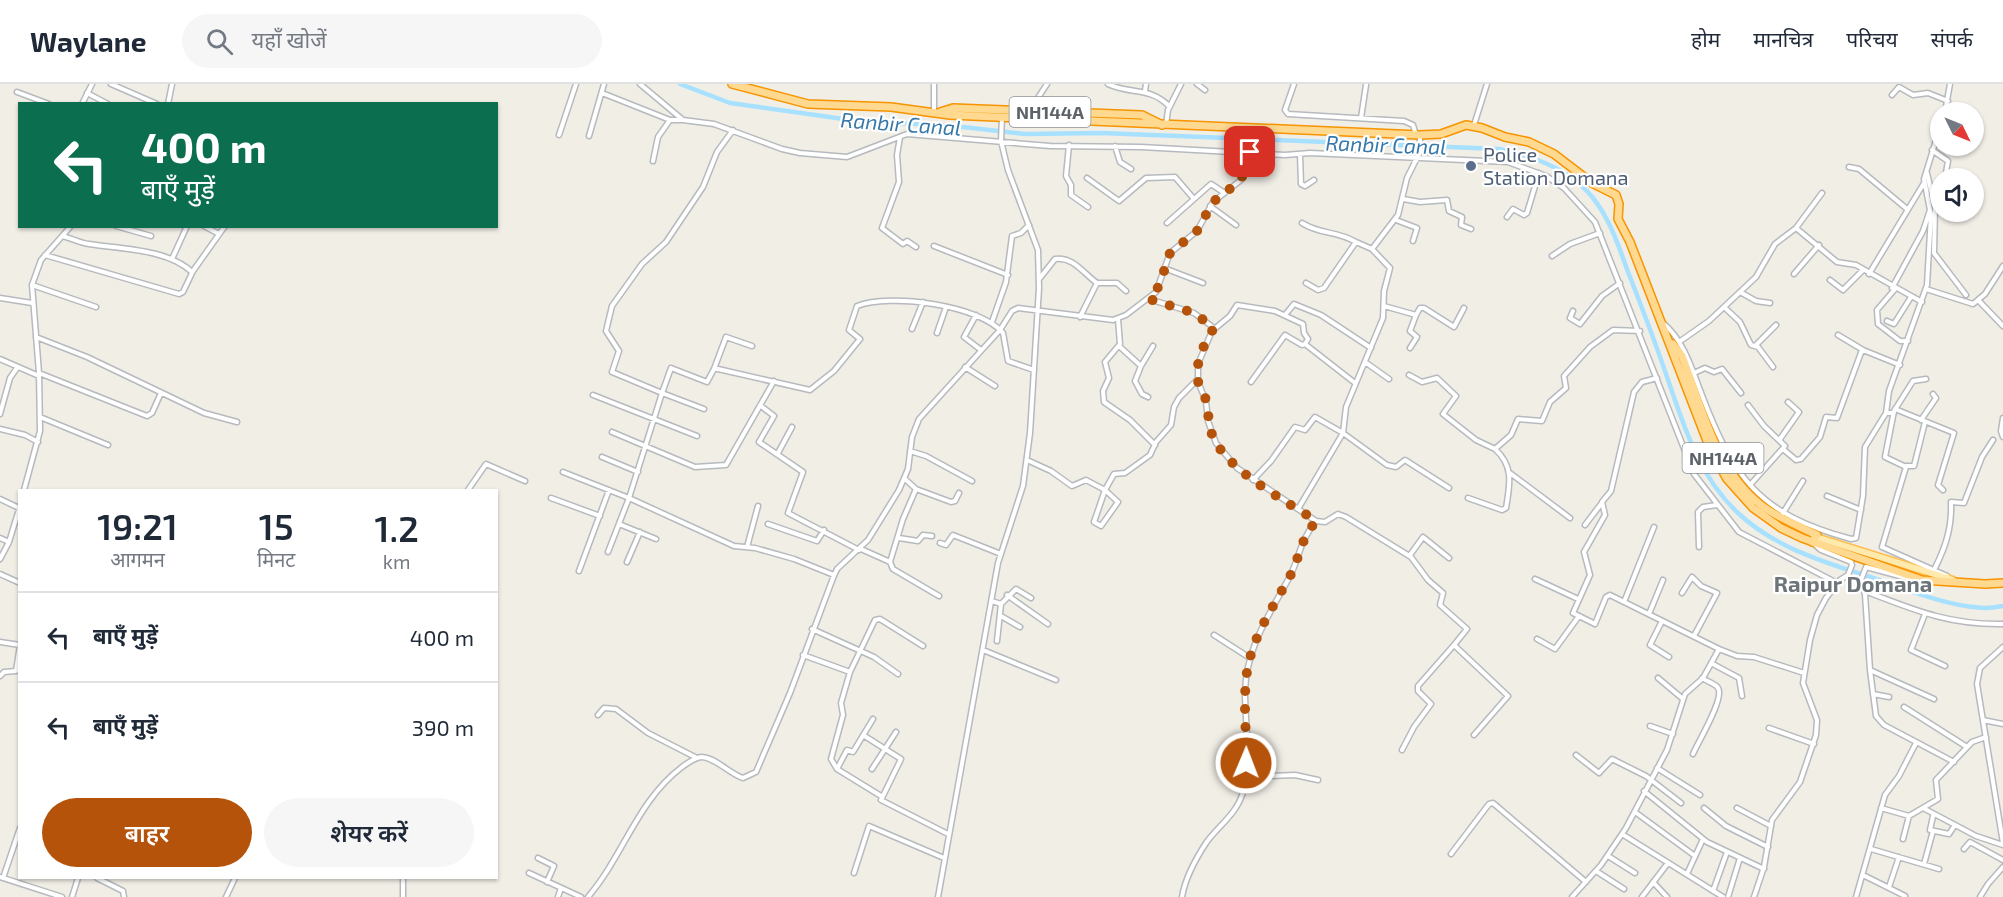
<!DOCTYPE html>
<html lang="hi">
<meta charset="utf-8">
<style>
body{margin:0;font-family:"Exo 2","Noto Sans Devanagari",sans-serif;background:#f6f6f7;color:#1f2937;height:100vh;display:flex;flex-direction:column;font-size:22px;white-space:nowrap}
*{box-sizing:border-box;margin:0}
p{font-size:20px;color:#747a83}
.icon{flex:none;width:33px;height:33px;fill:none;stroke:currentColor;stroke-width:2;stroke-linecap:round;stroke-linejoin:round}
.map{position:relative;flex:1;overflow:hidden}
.details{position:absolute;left:18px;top:405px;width:480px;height:390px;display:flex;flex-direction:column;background:#fff;border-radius:0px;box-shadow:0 2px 4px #0004}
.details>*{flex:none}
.hud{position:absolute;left:18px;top:18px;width:480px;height:126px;border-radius:0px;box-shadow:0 2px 4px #0004;background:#0b6e4f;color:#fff;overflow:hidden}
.needle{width:39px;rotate:133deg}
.fabs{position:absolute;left:1930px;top:18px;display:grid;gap:12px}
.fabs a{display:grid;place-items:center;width:54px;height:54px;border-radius:50%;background:#fff;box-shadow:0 2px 4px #0004;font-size:30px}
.pin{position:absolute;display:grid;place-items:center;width:51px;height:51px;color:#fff;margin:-26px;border-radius:12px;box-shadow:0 3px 9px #0006}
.me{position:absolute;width:66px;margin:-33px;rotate:1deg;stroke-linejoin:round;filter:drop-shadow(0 0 4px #0008)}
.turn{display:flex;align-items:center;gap:21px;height:126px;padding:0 24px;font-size:27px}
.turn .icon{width:78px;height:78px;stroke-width:2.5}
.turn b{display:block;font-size:42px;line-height:51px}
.eta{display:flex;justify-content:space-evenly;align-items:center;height:102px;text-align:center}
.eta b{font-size:36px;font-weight:600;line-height:42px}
.primary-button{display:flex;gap:12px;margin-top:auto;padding:12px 24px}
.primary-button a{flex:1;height:69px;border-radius:36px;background:#b45309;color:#fff;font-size:24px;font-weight:600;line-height:69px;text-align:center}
.primary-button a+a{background:#f6f6f7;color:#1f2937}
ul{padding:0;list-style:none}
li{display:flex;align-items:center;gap:18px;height:90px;padding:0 24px;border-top:2px solid #e0e1e3}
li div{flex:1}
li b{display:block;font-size:22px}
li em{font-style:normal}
header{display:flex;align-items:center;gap:36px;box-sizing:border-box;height:84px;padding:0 30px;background:#fff;border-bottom:2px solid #e0e1e3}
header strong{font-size:28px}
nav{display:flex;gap:33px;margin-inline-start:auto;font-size:21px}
.search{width:420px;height:54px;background:#f6f6f7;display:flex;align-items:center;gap:15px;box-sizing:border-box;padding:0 21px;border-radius:33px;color:#747a83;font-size:22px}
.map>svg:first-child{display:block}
</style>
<header>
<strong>Waylane</strong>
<div class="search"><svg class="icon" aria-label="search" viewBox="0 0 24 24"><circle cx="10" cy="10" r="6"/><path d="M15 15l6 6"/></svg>यहाँ खोजें</div>
<nav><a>होम</a><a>मानचित्र</a><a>परिचय</a><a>संपर्क</a></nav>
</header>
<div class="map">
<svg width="2003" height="813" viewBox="0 0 2003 813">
<rect width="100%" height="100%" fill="#f1eee6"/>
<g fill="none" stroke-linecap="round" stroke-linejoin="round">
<path stroke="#a8e1ff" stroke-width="4.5" d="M680,0L730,19L865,38L945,41L1025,50L1102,49L1499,65C1534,72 1570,85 1593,114C1610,135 1619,163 1628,188C1641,221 1654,255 1666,290C1683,339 1698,392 1738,429C1776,465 1828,479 1876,495C1908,506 1969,531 2003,522"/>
<g stroke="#b6babe" stroke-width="7">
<path id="street" d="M111,0L157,20
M640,0L683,36L714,40L782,65L800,69L847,73L907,50L1050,62L1141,63L1285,71L1310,69L1508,78L1546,92L1564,104L1595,138L1694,390L1739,448L1837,499
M1108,0C1131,11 1149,2 1169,22
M1197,0L1205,6
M1294,0L1285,26L1288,30L1404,37L1413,41L1416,51
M1145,7L1146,0
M17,8L49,20
M87,9L108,20
M602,9L670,36H682
M1892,11L1899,3L1913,11L1928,9L1948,17
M82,20L92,0
M168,20L172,0
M1030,26L1047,0
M934,28V0
M1945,28L1950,0
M1361,34L1366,1
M1166,41L1168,26L1181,0
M1474,41L1487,0
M733,46L717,68L703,103L666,158L642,180L612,222L606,247L619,267L612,288L662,309L629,414L734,462L755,464L794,475L834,491
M559,51L576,0
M589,52L604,0
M900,53L897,71L899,98L882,144L903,160L907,157L916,163
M1069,61L1066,92L1071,101V111L1088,123
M1115,62L1120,78L1131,85
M1932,66L1948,77L1945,94
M1300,70L1301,100L1305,102L1314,96
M653,77L658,53L670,36
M1849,83L1859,85L1907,125
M1927,89L1935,124L1934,169L1966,211
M1087,94L1119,117L1146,94L1175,93L1194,115
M1403,115L1420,118L1447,116L1449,127L1462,133L1461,141L1471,145
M1210,122L1236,141
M1507,133L1513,125L1524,131L1527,129L1539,89
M1396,136L1417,144L1413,157
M1167,139L1211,100L1223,108
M1302,139C1321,151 1335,146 1356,158
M116,142L151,152
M204,142L219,150
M1796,144L1837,178L1856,181L1922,218
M62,152C71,154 80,159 89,160C121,165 168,165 192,188
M934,162L1008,191
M45,171L179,210L183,208L193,187L225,142
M1552,172L1570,160L1600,149
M172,175L187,142
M1164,184L1203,199
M1794,190L1819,161
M1869,190L1924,99
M1040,194L1055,175C1073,172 1084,190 1097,199H1117L1126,207
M1830,196L1843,206L1863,186
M1306,199L1318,206L1324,204L1356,158L1372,165
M32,201L96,223
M1892,204L1923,147L1930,126
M1895,205L1877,226L1878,240L1900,257H1908
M1926,205L1973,220L1985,210L2003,182
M1740,208L1756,217L1770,219
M0,214L32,219
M1149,215L1194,229L1214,244
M1979,217L2003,242
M1384,222L1416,231L1420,224H1424L1454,243L1464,224
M1724,223L1740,238L1751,261L1758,263L1773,283
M1573,227L1570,234L1580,240L1602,212L1620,199
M976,231L964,253L981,266
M1285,231L1294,220L1321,231L1371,264
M1080,233L1097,199
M1118,235L1120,260L1105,278L1109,294L1103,307L1104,318L1130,336L1155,361
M1887,237L1894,240L1911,213
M992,238L1006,198L1012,152L1021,149L1029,141
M1663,239C1683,256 1691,282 1700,306C1733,394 1758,430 1851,455L1856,454L1863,412L1865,363L1886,329H1894
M912,245L923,218
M937,249L946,223
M1838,251L1863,266L1900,281
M36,253L87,273L204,329L237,338
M1679,258L1709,237L1756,193L1775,160L1796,144L1822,109
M1756,261L1776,241
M1119,262L1141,282L1135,297L1142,310L1148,313
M1410,264L1417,253L1410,247L1416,231
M0,275L39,292
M1365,278L1389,295
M1141,282L1153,262
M965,283L995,302
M714,285L726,253L752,262
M39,289L147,332L152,329L161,309
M1694,289L1705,284L1714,288L1722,285L1741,309
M1409,291L1422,298L1437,294L1456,312L1443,330L1476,356L1495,365L1511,351L1518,335L1542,337L1550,318L1566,304L1564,292L1590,263L1613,246L1640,247
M1657,294L1642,298L1634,308L1611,407L1602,418L1605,431L1584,468L1590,491L1573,529L1595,540L1606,513L1610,511L1719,565
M1926,295L1913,297L1894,327L1885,373L1906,383L1882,463L1947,492
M1251,298L1285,251L1302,261L1305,260
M593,311L697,352
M1748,321L1764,342L1785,362L1750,401
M761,322L774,332L759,358L803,388L788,429L859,466
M704,325L662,309L671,284L707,298L714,285H718L810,306L834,287L860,255L849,246L857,222C890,209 980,221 1003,249L1008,277L1034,286
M1895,325L1954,349L1938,401L1943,406
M1886,329L1889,307L1927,201L1931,131L1924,95L1941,40
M0,330L10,294L17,284
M40,333L108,361
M2003,334L2001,347L2003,353
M1921,336L1936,314L1933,310
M0,345L25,351L38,358
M612,348L695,383L726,381L774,297
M1780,355L1799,328L1788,318
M1783,365L1796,376L1801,375L1820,353L1826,333L1837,334L1862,266
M910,367L926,372L972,397
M778,369L792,343
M602,373L638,388
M1027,376L1051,387L1072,402L1086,396L1105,406L1114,390L1125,389L1150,371L1156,358L1171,341L1174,323L1179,314L1197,296
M1906,382H1914L1925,338
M563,388L629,414L608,468
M1510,389L1570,434
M905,395L916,405L951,418L955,417L959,409
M1253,396L1271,377L1295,343L1305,346L1315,333L1343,349L1387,381L1396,383L1405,376L1449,404
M24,406L40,347L39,289L32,201L41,176L71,142
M468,406L486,380L525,397
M1105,406L1118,418L1101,442L1094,438Z
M1827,412L1861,426
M551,414L600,432
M1468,414L1502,426L1506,424C1510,400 1514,382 1495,365
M0,415L19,424
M1298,425L1237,384L1216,359L1208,337L1206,317L1198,298V280L1212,247L1230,232L1237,221L1275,227L1303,240L1304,249L1308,255L1305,260L1355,299
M1783,429L1803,397
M1316,437L1325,438L1338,430L1346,433L1411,473L1428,496L1443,509L1440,521L1467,545L1454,561L1508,612L1474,651
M619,440L656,455
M768,440L817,457L824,446
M1585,441L1601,420
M0,454L9,458
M899,454L918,457L923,451L932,452
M940,459L946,461L953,451L1001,470
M747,463L758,422
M1699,463L1698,428L1703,423L1717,421
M861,465L890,478L893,485L939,512
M1410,471L1423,453L1449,474
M0,475L9,458L20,422
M627,478L640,448
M890,478L903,435L916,405
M1935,484C1946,462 1952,443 1951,418L1964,419L1982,373L1993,356
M579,487L609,406
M0,490L20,499
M1535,495L1578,515
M1911,495L1866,483L1861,496L1865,510L1870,586L1876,632L1884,641L1954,678
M1865,507C1914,526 1949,541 2003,540
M1682,509L1692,493L1701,502L1717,509L1694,552
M1007,511L1048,540
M992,517L1001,520L1016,505L1031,514
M1624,518L1654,443
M1649,530L1663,496
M1925,530L1911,566L1945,582
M1001,532L1020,543
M1662,537L1650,561L1669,573
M812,545L874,573L898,590
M1214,551L1250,574
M1537,555L1555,565L1579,532
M997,557L1001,520
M0,558L20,561
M2003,563L1980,584L1977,600L2003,759
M983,566L1056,596
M803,571L850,588
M1711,579L1739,594L1742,612
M1870,586L1934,615
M0,592L4,588L16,587L20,561
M1658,594L1683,615
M1873,610L1889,613
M1904,623L1967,663
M598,631L604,624L616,625L648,649L697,674
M873,635L853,668L847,666L837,685L881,712
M1983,636L2003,640
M1650,642L1673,650
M1769,644L1814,660
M863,651L901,675L881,716L948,750
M1402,666L1414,643L1431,620L1418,607V602L1454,561
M1693,670C1698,658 1725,614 1718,604C1716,600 1706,597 1702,594
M1576,671L1599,689L1612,675L1646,692L1681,719
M1246,679L1269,692L1295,691L1318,696
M1657,684L1700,711
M837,685L831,675L843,631L841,619L850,588L875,536L880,535L923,562
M872,685L896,648
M1644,707L1707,758L1764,785
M1704,724L1726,742L1768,763
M1737,724L1771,742
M1881,724L1909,732L1938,715L1936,696L1972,658L1986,653
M1923,724L1976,752L2003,761
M1635,728L1695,772
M1933,732L1930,746L1949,750L1955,741
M1622,750L1723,813
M1903,755L1909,732
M1871,765L1939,785
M1964,765L1970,758L2003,776
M1451,770L1489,720L1493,719L1586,798
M1608,772L1635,789
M538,774L554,782L547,798
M1924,780L1933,747
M1596,787L1624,805
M529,789L581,813
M854,789L869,742L944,774
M1687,790L1703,755
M1863,791L1905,812
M0,793L62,813
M3,794L20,744
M97,794L123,807L124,813
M403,794V813
M1653,798L1667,813
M1889,803L1899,773
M1713,807L1727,768
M72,813L78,794
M226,813L235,794
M558,813L561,804
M588,813C624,771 637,717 682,683C688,679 695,673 702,673C716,674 730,690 743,694L756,688L790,609L833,494L837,485L868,456L899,406L908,385L912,353L919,335L1000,246L1012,227L1018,224L1113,236L1126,231L1156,208L1170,169L1197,147L1213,118L1241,96L1249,68
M938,813L998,479L1023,402L1030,349L1039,204L1038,166L1008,86L1001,57L1002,33
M1182,813C1185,794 1195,776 1206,759C1218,742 1237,730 1243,708C1252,677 1245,640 1245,608C1246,564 1269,531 1289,494C1301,471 1298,460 1316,437L1298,425L1343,349L1346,323L1383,234L1384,207L1390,184L1372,165L1398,131L1407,94L1420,68V52
M1572,813L1601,781L1626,744L1667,666L1685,610L1703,594L1719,565L1737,572L1754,573L1804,589
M1642,813L1668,779
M1728,813L1740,774
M1754,813L1764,783L1772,736L1800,698L1816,651L1817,636L1803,599L1810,556L1817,531L1826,514L1840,496L1848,491L1852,481L1851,478L1821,466L1813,459
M1856,813L1885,711L1899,692L1916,659
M1980,813L1988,800L2003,783"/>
</g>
<g stroke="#febe53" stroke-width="9">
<path id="primary" d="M1816,453L1953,496"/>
</g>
<g stroke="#f79400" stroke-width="10">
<path id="highway" d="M732,0L808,20L891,23L950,31L1420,51L1441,50L1466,41L1482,44L1505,53L1529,58L1554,70L1592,99L1616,111L1619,120L1618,135L1630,158L1709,362L1727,395L1753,424L1781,444L1802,454L1922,496L1985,500L2003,499
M940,28L953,24L1142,31L1162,41
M1673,260L1682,272C1701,322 1716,386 1761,421C1778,434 1798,442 1817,451L1812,458"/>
</g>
<use href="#street" stroke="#fff" stroke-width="4"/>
<use href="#primary" stroke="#ffeaad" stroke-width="6"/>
<use href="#highway" stroke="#ffd98f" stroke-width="7"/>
</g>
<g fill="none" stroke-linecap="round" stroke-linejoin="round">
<path stroke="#b45309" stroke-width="10" stroke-dasharray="0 18" d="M1246,679C1247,647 1242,613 1248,582C1255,549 1273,523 1289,494C1301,472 1298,460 1316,437C1285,416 1229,388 1213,353C1208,341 1209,330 1206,317C1205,311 1201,306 1199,301C1193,282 1204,259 1214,244L1194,229L1149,215L1159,202L1170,169L1197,147L1213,118L1241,96L1250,68"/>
</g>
<circle fill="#5c6f8a" stroke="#fff" stroke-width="2" cx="1471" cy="82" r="6"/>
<g text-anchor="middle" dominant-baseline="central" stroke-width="4.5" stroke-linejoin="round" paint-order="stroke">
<g fill="#fff" stroke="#8e9295" stroke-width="1.5">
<rect x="1009.5" y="13" width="81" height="30" rx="4.5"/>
<rect x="1682.5" y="359" width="81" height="30" rx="4.5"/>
</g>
<g font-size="18" font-weight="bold" fill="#5d6368">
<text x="1050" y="28">NH144A</text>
<text x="1723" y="374">NH144A</text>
</g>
<g font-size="20" fill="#4e5e75" stroke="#fff" text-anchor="start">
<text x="1483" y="70">Police<tspan x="1483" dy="23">Station Domana</tspan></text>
</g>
<g font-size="21" font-style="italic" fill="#3678a9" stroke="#fff">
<text transform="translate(901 39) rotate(4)">Ranbir Canal</text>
<text transform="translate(1386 60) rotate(2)">Ranbir Canal</text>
</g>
<g font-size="22" font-weight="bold" fill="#6e757a" stroke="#fff">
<text x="1853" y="499">Raipur Domana</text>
</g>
</g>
</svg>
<div class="fabs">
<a><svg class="needle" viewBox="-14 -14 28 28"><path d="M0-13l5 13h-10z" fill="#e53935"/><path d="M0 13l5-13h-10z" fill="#747a83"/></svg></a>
<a><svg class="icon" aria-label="sound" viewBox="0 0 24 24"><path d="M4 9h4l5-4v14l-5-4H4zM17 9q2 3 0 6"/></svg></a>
</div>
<div class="pin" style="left:1250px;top:68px;background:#d93025"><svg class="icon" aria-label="arrive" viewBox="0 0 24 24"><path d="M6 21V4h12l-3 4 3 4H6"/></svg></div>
<svg class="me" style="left:1246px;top:679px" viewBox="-20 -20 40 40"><circle r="17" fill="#b45309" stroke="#fff" stroke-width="3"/><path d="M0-11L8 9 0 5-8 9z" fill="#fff"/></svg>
<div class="hud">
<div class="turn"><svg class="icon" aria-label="left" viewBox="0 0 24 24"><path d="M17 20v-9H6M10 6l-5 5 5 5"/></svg><div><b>400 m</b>बाएँ मुड़ें</div></div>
</div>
<section class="details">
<div class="eta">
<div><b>19:21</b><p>आगमन</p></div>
<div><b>15</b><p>मिनट</p></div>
<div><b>1.2</b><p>km</p></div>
</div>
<ul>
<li><svg class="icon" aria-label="left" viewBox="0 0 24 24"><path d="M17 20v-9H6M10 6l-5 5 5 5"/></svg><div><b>बाएँ मुड़ें</b></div><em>400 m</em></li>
<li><svg class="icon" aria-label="left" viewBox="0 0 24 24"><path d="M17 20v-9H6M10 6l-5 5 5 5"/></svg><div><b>बाएँ मुड़ें</b></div><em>390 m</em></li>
</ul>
<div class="primary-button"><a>बाहर</a><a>शेयर करें</a></div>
</section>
</div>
